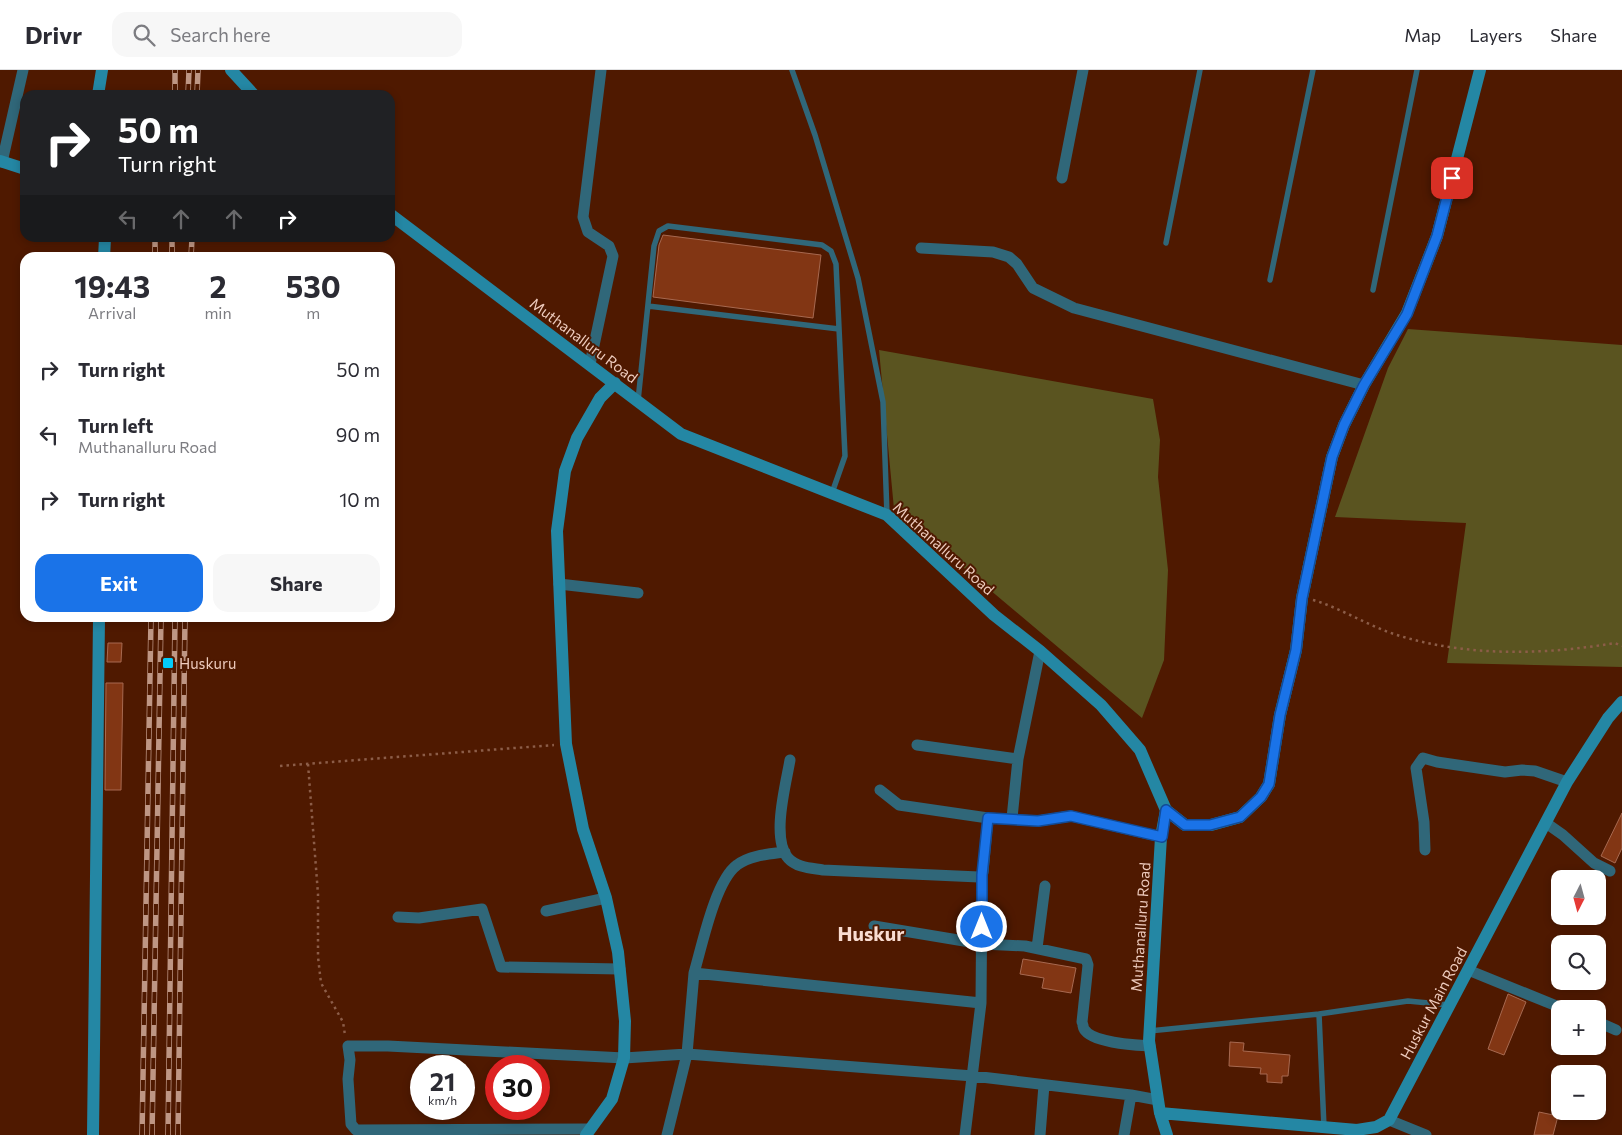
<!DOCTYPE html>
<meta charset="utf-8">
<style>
body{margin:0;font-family:Commissioner,sans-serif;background:#f7f7f7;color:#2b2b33;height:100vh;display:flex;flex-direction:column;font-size:19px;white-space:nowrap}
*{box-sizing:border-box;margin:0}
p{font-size:16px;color:#7c7c81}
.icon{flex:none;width:28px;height:28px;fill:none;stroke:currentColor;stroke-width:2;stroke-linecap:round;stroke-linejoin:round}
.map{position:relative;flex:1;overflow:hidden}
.panel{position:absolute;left:20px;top:182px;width:375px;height:370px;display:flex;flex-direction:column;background:#fff;border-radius:15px;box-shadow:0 2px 8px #0003}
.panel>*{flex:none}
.guide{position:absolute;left:20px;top:20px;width:375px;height:152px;border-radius:15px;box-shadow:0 2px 8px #0003;background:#202124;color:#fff;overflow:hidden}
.needle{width:32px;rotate:186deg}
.tools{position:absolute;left:1551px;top:800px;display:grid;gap:10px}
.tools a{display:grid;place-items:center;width:55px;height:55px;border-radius:10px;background:#fff;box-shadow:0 2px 8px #0003;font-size:25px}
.speed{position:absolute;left:410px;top:985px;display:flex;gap:10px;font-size:25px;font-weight:700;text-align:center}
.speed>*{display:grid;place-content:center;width:65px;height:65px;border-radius:50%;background:#fff;box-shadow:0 2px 8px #0003;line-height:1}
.speed small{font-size:12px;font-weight:400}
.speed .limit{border:8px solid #d22;background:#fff;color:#111}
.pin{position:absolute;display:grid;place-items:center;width:42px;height:42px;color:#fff;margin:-21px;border-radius:10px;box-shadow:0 2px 8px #0006}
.me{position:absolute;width:55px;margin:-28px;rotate:0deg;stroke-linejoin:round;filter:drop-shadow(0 0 4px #0008)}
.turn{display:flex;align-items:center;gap:18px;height:105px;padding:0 15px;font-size:22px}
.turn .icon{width:65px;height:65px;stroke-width:2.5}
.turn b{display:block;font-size:35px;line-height:42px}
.lanes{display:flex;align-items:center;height:48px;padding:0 15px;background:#0003;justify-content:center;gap:25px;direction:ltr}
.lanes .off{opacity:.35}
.eta{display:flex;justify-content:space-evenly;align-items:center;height:85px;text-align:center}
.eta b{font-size:30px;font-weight:700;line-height:35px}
.primary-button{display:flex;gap:10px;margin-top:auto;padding:10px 15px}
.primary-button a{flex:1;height:58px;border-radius:15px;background:#1a73e8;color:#fff;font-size:20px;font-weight:700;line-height:58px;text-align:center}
.primary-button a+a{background:#f7f7f7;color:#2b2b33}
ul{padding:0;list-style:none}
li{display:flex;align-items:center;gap:15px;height:65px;padding:0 15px}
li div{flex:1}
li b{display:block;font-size:19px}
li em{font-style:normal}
header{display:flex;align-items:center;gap:30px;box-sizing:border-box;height:70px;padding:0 25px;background:#fff;border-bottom:1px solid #e1e1e2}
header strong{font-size:24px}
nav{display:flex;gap:28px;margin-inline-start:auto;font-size:18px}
.search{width:350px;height:45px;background:#f7f7f7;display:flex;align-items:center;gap:12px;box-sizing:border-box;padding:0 18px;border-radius:15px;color:#7c7c81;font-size:19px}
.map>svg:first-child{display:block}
</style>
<header>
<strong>Drivr</strong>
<div class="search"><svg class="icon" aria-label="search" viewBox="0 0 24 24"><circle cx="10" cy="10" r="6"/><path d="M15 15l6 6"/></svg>Search here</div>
<nav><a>Map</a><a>Layers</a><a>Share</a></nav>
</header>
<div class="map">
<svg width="1622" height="1065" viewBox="0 0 1622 1065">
<rect width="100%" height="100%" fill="#4f1900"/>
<path fill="#5a5420" d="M1408,259L1622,275V597L1447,593L1466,453L1335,447L1388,298Z
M879,280L1153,329L1160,370L1158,407L1168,500L1164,590L1142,648L894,439Z"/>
<path fill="#823614" stroke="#a76950" d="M663,165L821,185L813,248L653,227L659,175Z
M108,573H122L121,592H107Z
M106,613H123L121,720H105Z
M1622,743V778L1615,793L1601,786Z
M1023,889L1076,898L1071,923L1042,918L1044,908L1020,904Z
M1508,924L1526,932L1504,985L1488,979Z
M1230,972L1244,973L1243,981L1290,985L1288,1006H1282V1013L1267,1012V1004H1260L1261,998L1229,996Z
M1539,1042L1558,1046L1553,1065H1534Z"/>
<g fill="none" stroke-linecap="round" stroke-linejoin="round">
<path stroke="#8c5d48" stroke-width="2.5" stroke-dasharray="2.5 4" stroke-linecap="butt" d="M1313,530C1341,538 1368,556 1397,565C1467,587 1544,585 1615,573L1622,576
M308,694L318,824V887L321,913L343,952L345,965
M280,696L554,675"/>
<path stroke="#306779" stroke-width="5.5" d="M792,0L815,65L858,208L883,332L887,445
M1166,173L1200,0
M1270,210L1313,0
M1373,220L1417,0
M648,236L839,259
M638,331L654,176L659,161L668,156L822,175L831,181L836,194L845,386L832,423
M1319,944L1408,931L1449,935
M1149,961L1319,944L1324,1057"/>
<path stroke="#306779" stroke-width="11" d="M2,92L23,0
M1062,108L1083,0
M921,178L993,182L1009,187L1017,194L1033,218L1074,238L1364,315
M590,294L613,186L609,176L588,162L583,147L601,0
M559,514L638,523
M917,675L1018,689
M790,690C786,714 771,768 788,788C797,798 811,798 823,800L979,807L982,805L983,802L988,748
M880,720L899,735L988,748L1038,751L1071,746L1161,767
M1012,748L1018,689L1040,581
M1546,753L1563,765L1594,793L1610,801
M1425,780L1424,752L1416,698L1423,688L1437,692L1505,702L1522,700L1535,701L1567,712
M546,841L606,828
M398,847L419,848L482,839L501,897L620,899
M874,856L982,874L1025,876L1086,889L1088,895L1082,952C1083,953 1083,958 1084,959C1092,973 1135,975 1150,976
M1037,878L1045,816
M1468,900L1564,939
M694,903C702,876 715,811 737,795C750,785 770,784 785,782
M1598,952L1616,960
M1389,1050L1426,1065
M590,1059L356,1060L351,1054L348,1009L350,990L348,976H388L624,988L687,984L973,1006L1131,1025L1158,1030
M667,1065L687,984L694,903L981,933
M965,1065L981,933L982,805
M1040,1065L1044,1015
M1124,1065L1131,1025"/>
<path stroke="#2487a4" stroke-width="12" d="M231,0L254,25
M98,25L102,0
M0,91L25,99
M390,144L681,364L887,445L994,545L1040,581L1101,635L1140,680L1166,740L1161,767L1149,971L1160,1043L1167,1065
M104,188L105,168
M1166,740L1185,755H1211L1240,747L1261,727L1269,714L1280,645L1296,580L1302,528L1332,387L1344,355L1364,315L1407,243L1437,166L1480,0
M1160,1043L1357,1060L1376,1057L1389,1050L1567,712L1608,648L1622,632
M93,1065L99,548
M586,1065L612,1029L624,988L625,951L618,882L606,828L583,759L566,674L557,461L565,401L577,368L600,328L615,313"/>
<g stroke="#be9684" stroke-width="5.5">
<path id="rail" d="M175,25V0
M188,25L189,0
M197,25L198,0
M155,188V168
M172,188V168
M191,188L192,168
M142,1065L151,548
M152,1065L161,548
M168,1065L175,548
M178,1065L185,548"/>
</g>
<use href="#rail" stroke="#4f1900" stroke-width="4" stroke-dasharray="11" stroke-linecap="butt"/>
</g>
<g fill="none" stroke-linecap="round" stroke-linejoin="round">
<g stroke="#114b97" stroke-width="12">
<path id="route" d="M982,857V805L988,748L1038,751L1071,746L1162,767L1166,740L1185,755H1210L1240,747L1261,727L1269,714L1280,645L1296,580L1302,528L1332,387L1344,355L1364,315L1407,244L1437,166L1452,108"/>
</g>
<use href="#route" stroke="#1a73e8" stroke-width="9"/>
</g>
<rect fill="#03cbf9" stroke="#4f1900" stroke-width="2" x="162" y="587" width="12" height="12" rx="2.5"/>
<g text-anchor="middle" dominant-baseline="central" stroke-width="4" stroke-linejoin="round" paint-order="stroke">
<g font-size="15" fill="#eecbbd" stroke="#4f1900">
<text transform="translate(584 270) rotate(37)">Muthanalluru Road</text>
<text transform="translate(944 478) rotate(42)">Muthanalluru Road</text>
<text transform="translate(1140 857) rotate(-86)">Muthanalluru Road</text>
<text transform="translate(1433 933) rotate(-62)">Huskur Main Road</text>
</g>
<g font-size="15" fill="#eecbbd" stroke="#4f1900" text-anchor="start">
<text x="179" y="593">Huskuru</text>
</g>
<g font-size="20" font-weight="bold" fill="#f9dcd1" stroke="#4f1900">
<text x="871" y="863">Huskur</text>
</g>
</g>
</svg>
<div class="tools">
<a><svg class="needle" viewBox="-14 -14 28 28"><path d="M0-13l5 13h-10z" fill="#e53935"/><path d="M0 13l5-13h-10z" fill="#7c7c81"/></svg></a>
<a><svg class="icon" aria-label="search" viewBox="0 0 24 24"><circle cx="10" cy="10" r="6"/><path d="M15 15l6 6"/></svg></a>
<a>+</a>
<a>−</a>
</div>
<div class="speed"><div>21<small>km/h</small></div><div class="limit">30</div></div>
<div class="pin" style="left:1452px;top:108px;background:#d93025"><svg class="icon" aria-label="arrive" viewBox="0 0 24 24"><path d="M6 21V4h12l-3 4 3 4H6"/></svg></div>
<svg class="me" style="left:982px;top:857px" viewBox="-20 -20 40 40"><circle r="17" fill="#1a73e8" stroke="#fff" stroke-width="3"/><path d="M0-11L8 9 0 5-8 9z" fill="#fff"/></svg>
<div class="guide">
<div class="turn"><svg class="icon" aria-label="right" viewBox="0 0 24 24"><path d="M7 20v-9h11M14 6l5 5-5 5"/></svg><div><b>50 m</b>Turn right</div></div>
<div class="lanes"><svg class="icon off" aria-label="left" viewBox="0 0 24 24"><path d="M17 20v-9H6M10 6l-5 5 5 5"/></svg><svg class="icon off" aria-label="ahead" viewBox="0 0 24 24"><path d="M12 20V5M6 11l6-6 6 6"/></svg><svg class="icon off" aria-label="ahead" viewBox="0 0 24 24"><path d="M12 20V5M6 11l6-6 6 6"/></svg><svg class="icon" aria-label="right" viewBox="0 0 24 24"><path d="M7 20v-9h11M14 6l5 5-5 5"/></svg></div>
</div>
<section class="panel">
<div class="eta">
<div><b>19:43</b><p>Arrival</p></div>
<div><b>2</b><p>min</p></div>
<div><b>530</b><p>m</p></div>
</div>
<ul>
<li><svg class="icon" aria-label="right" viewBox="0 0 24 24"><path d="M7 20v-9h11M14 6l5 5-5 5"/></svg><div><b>Turn right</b></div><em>50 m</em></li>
<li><svg class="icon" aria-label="left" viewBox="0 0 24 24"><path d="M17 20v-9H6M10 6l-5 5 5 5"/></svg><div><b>Turn left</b><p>Muthanalluru Road</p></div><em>90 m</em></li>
<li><svg class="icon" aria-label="right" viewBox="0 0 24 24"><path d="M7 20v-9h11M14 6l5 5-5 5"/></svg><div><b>Turn right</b></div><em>10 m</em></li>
</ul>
<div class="primary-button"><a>Exit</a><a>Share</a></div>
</section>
</div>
